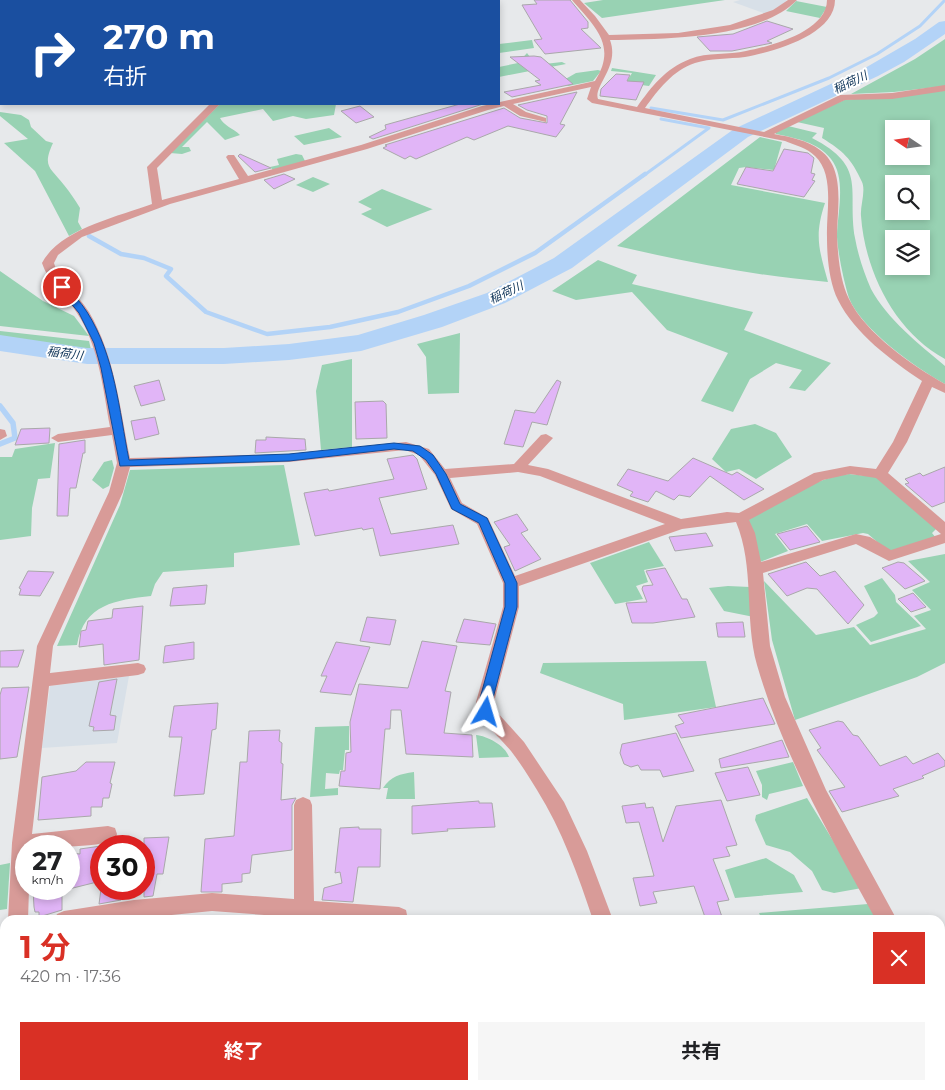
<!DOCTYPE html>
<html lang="ja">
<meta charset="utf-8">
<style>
body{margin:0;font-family:Montserrat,"Noto Sans JP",sans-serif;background:#f6f6f6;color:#202124;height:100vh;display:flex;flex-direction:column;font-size:19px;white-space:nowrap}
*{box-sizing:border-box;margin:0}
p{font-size:16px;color:#757577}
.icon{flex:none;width:28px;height:28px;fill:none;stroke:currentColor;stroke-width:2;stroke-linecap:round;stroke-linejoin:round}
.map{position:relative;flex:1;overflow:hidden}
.details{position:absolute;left:0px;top:915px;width:945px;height:175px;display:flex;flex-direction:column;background:#fff;border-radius:15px 15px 0 0;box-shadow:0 2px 8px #0003}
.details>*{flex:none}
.top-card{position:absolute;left:0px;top:0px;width:500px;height:105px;box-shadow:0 2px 8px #0003;background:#1a4fa0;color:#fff;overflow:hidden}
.needle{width:32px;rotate:283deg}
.buttons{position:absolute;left:885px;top:120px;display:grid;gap:10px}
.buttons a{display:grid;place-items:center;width:45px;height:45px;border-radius:0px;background:#fff;box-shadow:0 2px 8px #0003;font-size:25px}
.speed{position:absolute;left:15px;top:835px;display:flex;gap:10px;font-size:25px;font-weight:700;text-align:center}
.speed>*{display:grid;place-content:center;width:65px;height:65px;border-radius:50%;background:#fff;box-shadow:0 2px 8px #0003;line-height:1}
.speed small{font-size:12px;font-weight:400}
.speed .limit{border:8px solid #d22;background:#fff;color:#111}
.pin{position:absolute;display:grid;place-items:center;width:42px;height:42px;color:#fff;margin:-21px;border:2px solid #fff;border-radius:50%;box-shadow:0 1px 5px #0007}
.me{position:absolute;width:55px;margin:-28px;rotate:7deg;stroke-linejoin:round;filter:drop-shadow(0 0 4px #0008)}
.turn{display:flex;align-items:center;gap:18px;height:105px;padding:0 20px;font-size:22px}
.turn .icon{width:65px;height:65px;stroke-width:2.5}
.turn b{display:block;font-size:35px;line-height:42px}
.round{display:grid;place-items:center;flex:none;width:52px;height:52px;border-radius:0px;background:#f6f6f6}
.overview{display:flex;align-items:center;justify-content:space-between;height:85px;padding:0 20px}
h1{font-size:30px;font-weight:700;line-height:38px;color:#d93025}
.primary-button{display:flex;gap:10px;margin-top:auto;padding:10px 20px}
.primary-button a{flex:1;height:58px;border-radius:0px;background:#d93025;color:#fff;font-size:20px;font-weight:700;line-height:58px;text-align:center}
.primary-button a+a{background:#f6f6f6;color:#202124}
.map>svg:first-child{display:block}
</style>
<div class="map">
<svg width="945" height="1090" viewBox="0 0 945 1090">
<rect width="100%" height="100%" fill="#e7e9eb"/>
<path fill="#d8e0e8" d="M740,0H787L780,8L766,14L733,2Z
M129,676L117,743L42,748L50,686Z"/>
<path fill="#98d2b3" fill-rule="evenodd" d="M603,0H725L602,18L584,3Z
M796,1L827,7L820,18L786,11Z
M945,39V86L894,92L851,94L915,59Z
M532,40L534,48L499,53V44Z
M527,53L536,65L562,62L566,64L499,77V67L518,63Z
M612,68L656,75L649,86L626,83L632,73L611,71Z
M598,70L601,71L593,81L568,86L562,83V81L576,73Z
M945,90V359C895,332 865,272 861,216C860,206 866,191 862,182C851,158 843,151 822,138L824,128L797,122L844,100ZM894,129H921V156H894ZM894,184H921V211H894ZM894,239H921V266H894Z
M220,104H336L334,115L306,119L293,116L273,121L263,109L220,118C224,126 233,128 240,135L225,140L207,122L182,147H189L191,151L182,154L170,153Z
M0,112L21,115L29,120L31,127L46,141L53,143C42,167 50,167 64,185C70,192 75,200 80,208L78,222L82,229L69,236L35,171L4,143L28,139L0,116Z
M788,126L817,133L812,138C868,167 847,189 855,238C858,255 864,273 871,289C887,319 919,344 945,366V384C916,368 861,329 849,298C844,282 838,254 837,237C837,214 847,179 831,159C818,142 795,138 776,134L775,132Z
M329,128L342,137L304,145L294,136Z
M760,137L782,142L774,170L746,167L739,168L731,185L825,203C814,236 819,249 828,282C756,276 686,262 617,246Z
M296,154L302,155L305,161L273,170L270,167L279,165L277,159Z
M313,177L330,184L313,192L296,185Z
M382,189L432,209H433L387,227L361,214L372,209L358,202Z
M598,260L637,275L632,284L753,312L744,330L831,363L805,391L789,388L802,370L776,363L750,379L733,412L701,401L728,353L667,330L632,292L576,300L552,291Z
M0,271L43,301L74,316L89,336L0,326Z
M0,331L89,341L92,354L0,339Z
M460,333L459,393L428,394L426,357L417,344Z
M352,359V447L321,450L316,391L322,365Z
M755,424L776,433L792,457L756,479L739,469L726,472L712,459L731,429Z
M55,443L50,478L38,479L32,508L31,536L0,540V457H12L15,449Z
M112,460L114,468L109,486L103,489L92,480L104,462Z
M284,465L300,545L234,553V567L163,572L155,584L151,596C116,600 84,604 77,645L57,646L120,505L130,470Z
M849,474L877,477L937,528L932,533L936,538L889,552L868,534L863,533L822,541L807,524L775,534L788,551L760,562L748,520C780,502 813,478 849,474Z
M649,542L664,566L644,570L648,582L636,586L643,599L615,604L590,563Z
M945,554V663L917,677L795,720L772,640L764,581L816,635L854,627L870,645L926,629L914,616L931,610L912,590L930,582L908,561Z
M882,578L895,595L896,602L921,626L871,642L856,625L874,617L878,613L864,586Z
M728,586L750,587L754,617L724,611L709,588Z
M706,661L716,707L624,720L623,704L540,673L543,663Z
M349,726V750H345L343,770H340L339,774L326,773L325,789L338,788V795L310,797L315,727Z
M476,735C487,736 505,745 509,757L479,758Z
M793,762L803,786L769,794L767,800L762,797V785L756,771Z
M414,772L415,799H386L388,788H383C391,776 400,774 414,772Z
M807,798L862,888L834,893L822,890L812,871L790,852L766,845L755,820L756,815Z
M766,858L794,875L803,892L735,898L725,870Z
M10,863L7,909L0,910V865Z
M868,904L877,920H762L759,913Z
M945,932V1020L940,1009V933Z"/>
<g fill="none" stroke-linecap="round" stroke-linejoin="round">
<path stroke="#b3d3f7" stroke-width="3" d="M651,108L723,120L829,78L877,54L920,26L945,0
M643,176L709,128L661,119"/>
<path stroke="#b3d3f7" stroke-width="4.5" d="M89,236L121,254L144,258L171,269L166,276L206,312L267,334L330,327L398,312L469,286L535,253L645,174"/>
<path stroke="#b3d3f7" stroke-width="5.5" d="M0,406L13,423L15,438L0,444"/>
<path fill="#b3d3f7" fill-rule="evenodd" d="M945,21V34L904,62L878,76L748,137L572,268L505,303L442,327L361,351L289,360L224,364H87L0,351V335L87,348H224L289,344L358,335L424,315L487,293L554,258L734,129L865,68L915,39L939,22Z"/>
</g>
<path fill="#e1b5f7" stroke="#a9a8aa" d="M534,0H570L588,22V28L581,29L601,48L545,54L534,40L542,39L522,5L537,4Z
M767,21L793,29L767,41L772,43L732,51H710L697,37L733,34Z
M534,56L541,57L573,84L512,97L504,92L541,85L535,81L540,80L510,57Z
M616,74L630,75L627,81L644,82L636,100L600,96L601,89Z
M577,92L560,124L565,125L556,137L508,126L474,140L467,137L416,159L410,156L405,159L383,148L387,146L385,145L504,108L520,118L547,123V116L527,110L518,105Z
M460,104H483L373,139L369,137L386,129L385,125Z
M360,106L374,117L356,123L341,111Z
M784,149L808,153L814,158L811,173L815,174L812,180L815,181L804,197L737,184L746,167L773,171Z
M240,154L271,168L255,172L238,156Z
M284,174L295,179L274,189L264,180Z
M159,380L165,400L141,406L134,386Z
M557,380L561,382L547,425L532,422L523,447L504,444L515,410L535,413Z
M383,401L386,404L387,438L356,439L355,402Z
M155,417L159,434L135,440L131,421Z
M50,428L49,443L15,445L21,429Z
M266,437L305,439L306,450L255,453L256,440H266Z
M85,440V453H83L76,488H70L68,516H57L59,444Z
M413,455L417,459L427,489L379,498L391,534L453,525L459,544L380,556L373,528L363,530L362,528L315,536L304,493L328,489L329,491L394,479L387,459Z
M693,458L732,475L737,472L764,489L744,500L710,476L690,497L679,495L674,500L656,491L648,502L630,496L633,492L617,485L628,469L668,481Z
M945,467V502L932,507L905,484L909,483L905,479L920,473L923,476Z
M517,514L528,530L521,533L541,559L515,571L504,547L510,545L494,522Z
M807,526L820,542L790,550L777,534Z
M706,533L713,546L675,551L669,537Z
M806,562L820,576L835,571L864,605L848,624L817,589L807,588L787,596L768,574Z
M898,562L904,563L925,581L905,589L882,568Z
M665,568L682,599H687L695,617L653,623H632L626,603L647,602L642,589L643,586L653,585L646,571Z
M28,571L54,572L40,596L19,595L21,589L19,588Z
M207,585L205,604L170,606L173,588Z
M913,593L926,607L911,612L898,599Z
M143,606L139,660L104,665L103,644L79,647L81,631L86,630L88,621L112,618L113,609Z
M367,617L396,620L390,645L360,641Z
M464,619L496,624L490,645L456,642Z
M743,622L745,637H718L716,623Z
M422,641L457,646L445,691L451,692L444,733L472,735L473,757L406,754L401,710H391L390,729H385L380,789L339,786L341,771H345L346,753L351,752L350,722L359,684L408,688Z
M194,642V659L163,663L165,646Z
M336,642L370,647L351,695L320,692L327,676H321Z
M24,650L18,667H0V651Z
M117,679L110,715L116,716L114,730L93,731L94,727L89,726L99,682Z
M29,687L17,757L0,759V695L2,688Z
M763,698L775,724L681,738L675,726L684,723L678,715Z
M218,703L216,729L212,730L204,794L174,796L182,737H169L174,706Z
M838,721L843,722L853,735L858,736L880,766L906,756L913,764L938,753L945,761V766L922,776L924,778L893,789L899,796L842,812L829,791L845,787L817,750L821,748L809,730Z
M280,730L279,741L282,743L281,763L283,764L281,800L296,798L292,805V850L252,855L250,873L242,874V882L222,884V892H201L205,839L234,836L240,762H247L249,731Z
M676,733L694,771L663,777L660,770H641L638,765L631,767L624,764L620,753L622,744Z
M782,740L789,757L721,768L719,759Z
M86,762H115L110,783L112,784L109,798H103L102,807H91V816L38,820L42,777L76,771Z
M748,767L760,795L727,801L715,773Z
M721,800L737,845L726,847L730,856L713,859L729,900L717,902L723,920H706L694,886L653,892L657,903L640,906L633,878L654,876L639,822L626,823L622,806L645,803L646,808L653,807L663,842L676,806Z
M479,801V803H492L495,827L447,829L448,831L412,834V806Z
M359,827V829H381L380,867H358L353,902L322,900L324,888L342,883L340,872L335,873L340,828Z
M169,837L163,874H157L153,896L144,897V838Z
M101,846V881L69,889V853L80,854V849Z
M33,889H62V910L39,917V912H35L34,907Z
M101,889H122L121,900L99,904Z"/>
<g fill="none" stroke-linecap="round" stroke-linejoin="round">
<path fill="#d89b98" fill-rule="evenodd" d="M311,0H326L327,1H312Z
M425,0H433L434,1H426Z
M572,0H580L595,16L609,35L678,33L730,25L773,10L788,0H797C759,39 662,39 610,40C620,67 593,86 598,99L637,107C652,86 665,69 690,59C707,52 729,55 746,51C772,46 827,31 827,0H835C835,35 773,52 745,57C729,59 710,58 695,63C673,70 658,90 645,108L764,132L840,95L892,93L945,85V91L892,99L845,100L774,134C790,137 807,140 820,150C846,169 837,209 837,236C838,256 840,281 849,299C865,333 913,366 945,384V393L932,387L907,442L888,473L945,522V543L889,561L856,544L763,573L770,646L785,697L826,790L897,920H876C831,838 783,755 757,665C744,618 755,567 736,522L682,529L519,586V607L494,702L496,711L524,742L564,802L587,851L613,920H593C578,875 562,830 537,790C529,777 521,764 511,751C498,735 481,724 476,702L503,607V583L477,524L451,509L435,475L419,455L405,450L289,462L130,467L123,492L53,646L50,673L138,663L144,665L146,669L144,673L138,675L49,686L32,834L108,826L115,828L117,834L115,840C88,849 54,846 26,846V889H29L28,920H8L12,843L37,646L109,492L117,463L112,435L58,442L51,438L58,434L110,427C103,389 99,346 77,313C66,295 49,284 42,263C60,229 117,217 152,204L147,167L210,104H220L157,168L162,200L239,179L226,157L228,155H234L248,176L361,145L482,106L595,81C618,45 594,26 572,0ZM591,87L587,99L592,103L785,141C795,145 807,148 815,156C835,175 826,212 827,237C827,257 829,282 838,300C855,334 891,360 922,381L893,442L876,469L850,466L814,473L739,513L727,512L681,519L548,469L528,465L553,438L546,434L541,435L514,464L445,469L429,449L406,442L289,454L130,458C120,409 115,356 89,312C78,294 60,283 54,263L58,255L82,237L170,204L367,149L488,110L504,106L520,116L546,122V118L526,112L513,104ZM518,472L540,476L665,524L515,576L488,518L462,503L450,478ZM850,474L876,478L941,534L891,550L870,537L856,534L761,562L755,533L749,520L823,480Z
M0,429L5,430L7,436L0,440Z
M303,797L310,800L312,805L314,901L399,907L406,910L408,920H332L212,911L121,920H54L57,914L64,911L134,900L212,893L294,899V805L296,800Z
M5,1016V1066L0,1068V1018Z
M940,1018L945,1021V1051L940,1049Z
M348,1085H370L369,1090H347Z
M768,1085H790L792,1090H770Z"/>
<path fill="#cb7470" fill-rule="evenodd" d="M940,1053L945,1054V1076L940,1075Z
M522,1085H567L565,1090H520Z"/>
</g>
<path fill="#1a73e8" stroke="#114b97" d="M59,285H65C72,294 81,302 87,312C115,356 119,410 129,460L289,454L394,443L420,446L433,455L446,474L460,504L487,518L517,583V607L492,702L491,716H482L479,702L505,607V583L479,523L452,509L436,474L426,460L413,451L394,449L289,461L120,466L101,368L94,343L79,313L59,289Z"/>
<g text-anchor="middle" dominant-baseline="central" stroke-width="4" stroke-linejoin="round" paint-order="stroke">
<g font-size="12" font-style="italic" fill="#0b3156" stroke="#fff">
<text transform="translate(850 82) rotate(-25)">稲荷川</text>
<text transform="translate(506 292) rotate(-25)">稲荷川</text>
<text transform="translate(65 353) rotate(8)">稲荷川</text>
</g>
</g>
</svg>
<div class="buttons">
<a><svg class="needle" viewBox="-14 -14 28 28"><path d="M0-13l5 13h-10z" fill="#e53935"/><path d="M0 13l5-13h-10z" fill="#757577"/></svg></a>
<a><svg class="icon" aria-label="search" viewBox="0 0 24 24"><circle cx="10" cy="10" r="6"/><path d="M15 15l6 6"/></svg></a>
<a><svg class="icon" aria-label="layers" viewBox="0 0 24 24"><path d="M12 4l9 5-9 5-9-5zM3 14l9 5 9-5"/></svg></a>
</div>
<div class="speed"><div>27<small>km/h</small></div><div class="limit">30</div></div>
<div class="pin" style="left:62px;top:287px;background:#d93025"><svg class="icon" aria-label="arrive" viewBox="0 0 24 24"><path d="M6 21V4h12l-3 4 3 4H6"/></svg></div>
<svg class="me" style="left:486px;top:712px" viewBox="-20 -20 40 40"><path d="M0-17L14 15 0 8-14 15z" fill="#1a73e8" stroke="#fff" stroke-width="4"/></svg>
<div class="top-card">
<div class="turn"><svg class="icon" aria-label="right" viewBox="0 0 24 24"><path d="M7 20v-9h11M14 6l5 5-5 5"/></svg><div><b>270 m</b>右折</div></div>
</div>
<section class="details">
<div class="overview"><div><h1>1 分</h1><p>420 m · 17:36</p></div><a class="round" style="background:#d93025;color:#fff"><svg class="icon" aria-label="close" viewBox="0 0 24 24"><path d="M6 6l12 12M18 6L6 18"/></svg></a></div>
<div class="primary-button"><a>終了</a><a>共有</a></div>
</section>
</div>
